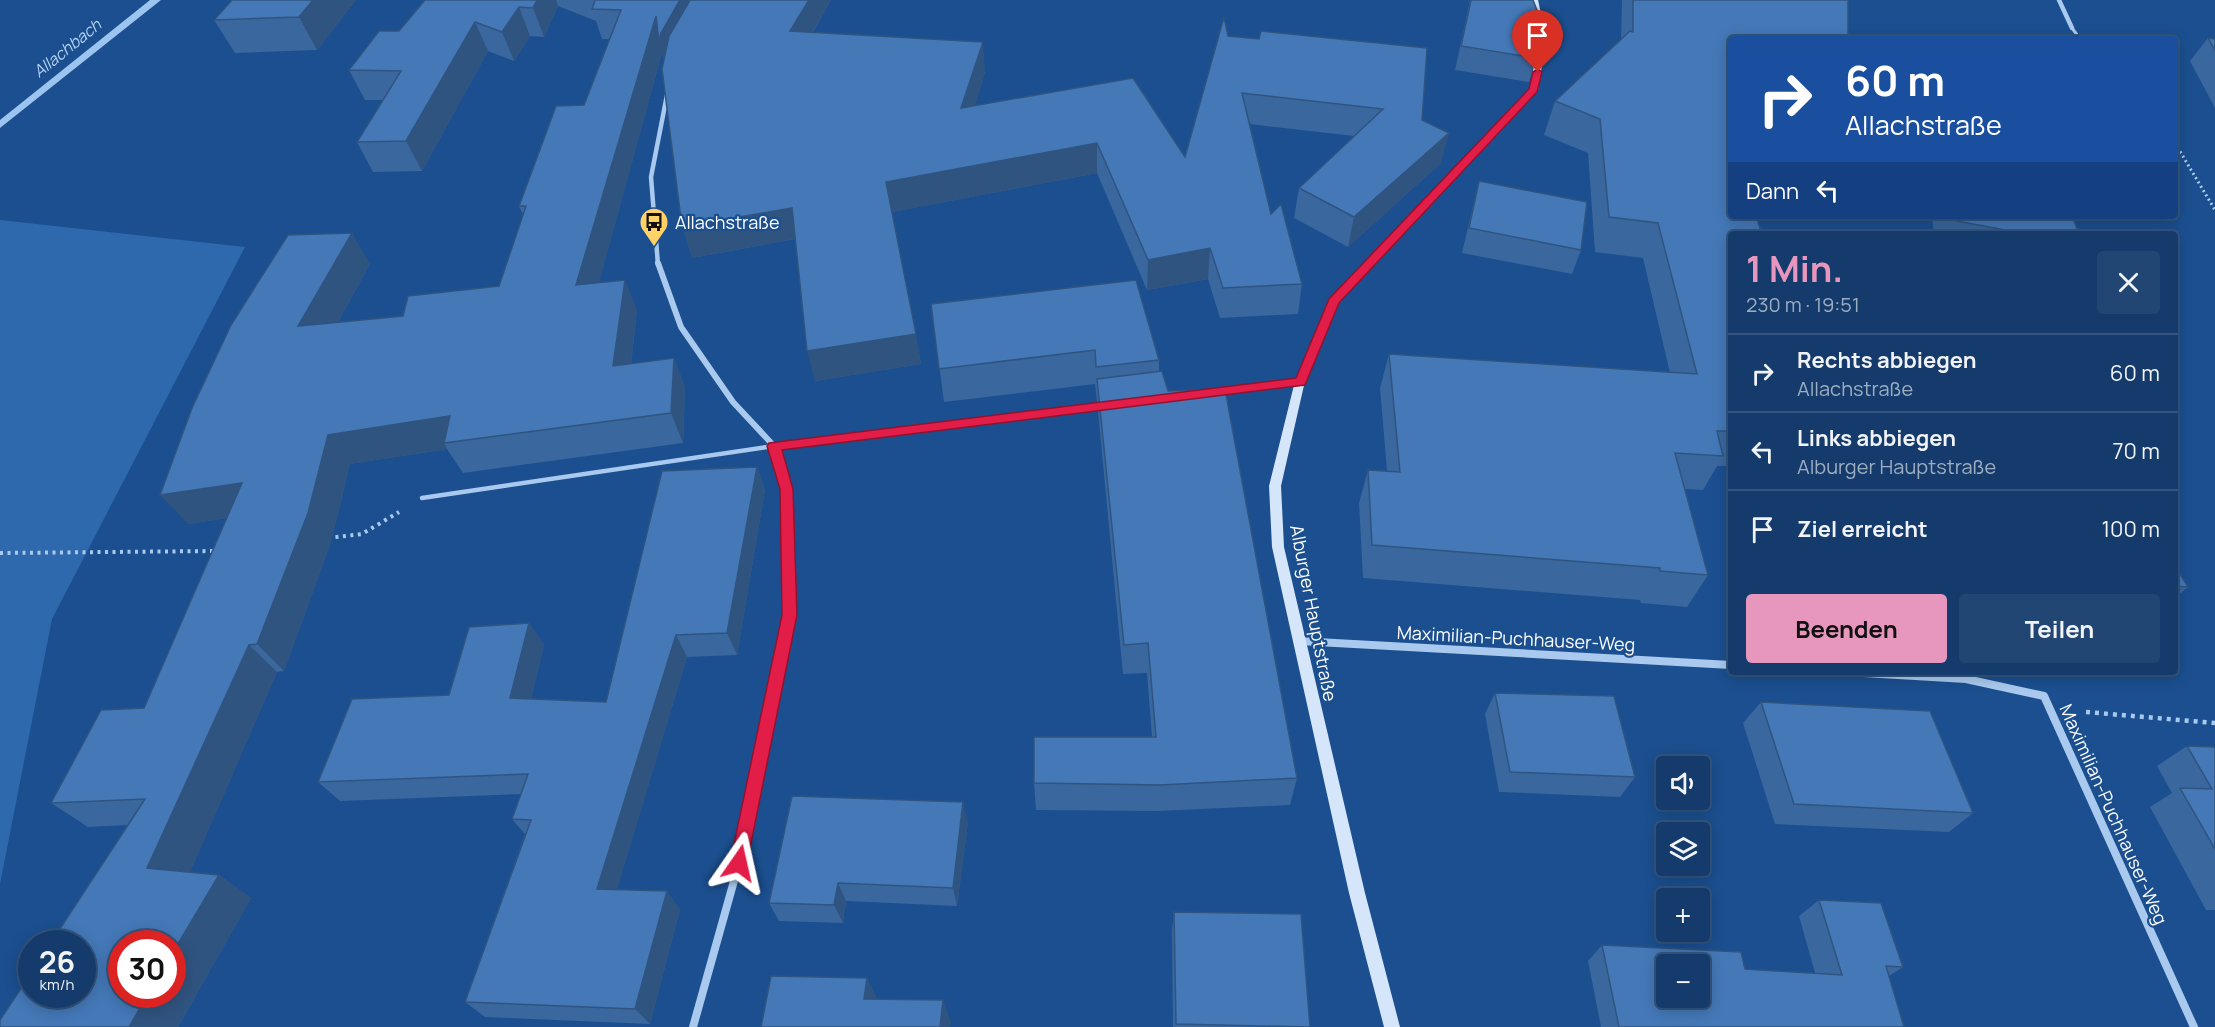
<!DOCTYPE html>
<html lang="de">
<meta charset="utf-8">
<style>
body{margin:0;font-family:Manrope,sans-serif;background:#214673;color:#f1f3f6;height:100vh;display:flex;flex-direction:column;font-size:22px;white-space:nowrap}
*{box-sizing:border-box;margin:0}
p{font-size:20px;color:#9dadc1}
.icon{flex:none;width:33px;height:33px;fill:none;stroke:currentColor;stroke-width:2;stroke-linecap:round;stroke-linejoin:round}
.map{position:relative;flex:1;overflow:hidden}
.sheet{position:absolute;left:1728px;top:231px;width:450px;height:444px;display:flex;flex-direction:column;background:#143b6b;border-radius:6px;box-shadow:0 3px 15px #0003,0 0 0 2px #33557e}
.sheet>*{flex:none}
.banner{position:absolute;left:1728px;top:36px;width:450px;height:183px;border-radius:6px;box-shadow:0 3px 15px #0003,0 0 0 2px #33557e;background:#1a4fa0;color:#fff;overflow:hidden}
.tools{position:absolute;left:1656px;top:756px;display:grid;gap:12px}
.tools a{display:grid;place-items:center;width:54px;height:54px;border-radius:6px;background:#143b6b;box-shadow:0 3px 15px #0003,0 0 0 2px #33557e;font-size:30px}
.speed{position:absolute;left:18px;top:930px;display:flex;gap:12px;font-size:30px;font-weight:700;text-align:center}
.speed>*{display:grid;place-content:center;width:78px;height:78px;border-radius:50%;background:#143b6b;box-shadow:0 3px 15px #0003,0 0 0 2px #33557e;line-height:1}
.speed small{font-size:15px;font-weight:400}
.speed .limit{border:9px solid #d22;background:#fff;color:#111}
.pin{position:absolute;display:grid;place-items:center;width:51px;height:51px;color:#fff;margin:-62px -26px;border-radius:50% 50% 50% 0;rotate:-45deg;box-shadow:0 0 6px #0007}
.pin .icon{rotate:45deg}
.me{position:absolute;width:66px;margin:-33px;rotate:11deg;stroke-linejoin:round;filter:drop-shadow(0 0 4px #0008)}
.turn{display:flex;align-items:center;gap:21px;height:126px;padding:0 18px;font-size:27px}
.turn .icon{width:78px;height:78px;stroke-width:2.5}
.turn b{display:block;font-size:42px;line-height:51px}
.then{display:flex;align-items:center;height:57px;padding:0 18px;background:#0003;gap:12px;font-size:22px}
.round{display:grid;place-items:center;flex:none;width:63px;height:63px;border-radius:6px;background:#214673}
.overview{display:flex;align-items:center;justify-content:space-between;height:102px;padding:0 18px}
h1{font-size:36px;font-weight:700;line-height:45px;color:#e797bd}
.primary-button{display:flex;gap:12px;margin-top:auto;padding:12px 18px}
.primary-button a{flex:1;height:69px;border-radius:6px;background:#e797bd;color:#111;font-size:24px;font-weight:700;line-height:69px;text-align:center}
.primary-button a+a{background:#214673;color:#f1f3f6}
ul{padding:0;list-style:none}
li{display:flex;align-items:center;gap:18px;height:78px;padding:0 18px;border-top:2px solid #33557e}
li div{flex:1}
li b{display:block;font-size:22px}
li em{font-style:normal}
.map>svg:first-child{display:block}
</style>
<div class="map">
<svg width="2215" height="1027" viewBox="0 0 2215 1027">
<rect width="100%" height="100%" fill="#1b4f8f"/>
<path fill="#2e69ad" d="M0,220L245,247L52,619L0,884Z"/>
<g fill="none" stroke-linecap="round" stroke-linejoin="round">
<path fill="#9cc4f0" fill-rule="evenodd" d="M150,0H161L0,128V120Z"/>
<path stroke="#a9c9ee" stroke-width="3" stroke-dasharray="2 3" stroke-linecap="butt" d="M2175,143L2215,210"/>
<path stroke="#a9c9ee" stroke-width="4" stroke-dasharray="3 4.5" stroke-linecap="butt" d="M328,538L362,534L399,512
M0,553L217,551"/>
<path stroke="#a9c9ee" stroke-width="4.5" stroke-dasharray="4 5" stroke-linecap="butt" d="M2086,712L2215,723"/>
<path stroke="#a9c9ee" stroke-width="3" d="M2072,28L2080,39"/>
<path stroke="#a9c9ee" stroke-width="4.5" d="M422,498L774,446"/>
<path stroke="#a9c9ee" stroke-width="4.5" d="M2059,0L2072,28
M658,265L651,177L667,95"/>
<path stroke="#a9c9ee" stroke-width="6" d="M658,263L681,327L733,402L774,446L786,489L790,601
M1218,392L1300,381
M774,446L1103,406"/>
<path stroke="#a9c9ee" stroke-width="8" d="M1299,641L1731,665
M1847,672L1966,679L2044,696L2194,1027
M693,1027L739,863L790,615L789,599"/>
<path fill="#d6e6fa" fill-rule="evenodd" d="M1530,0H1538C1546,31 1544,59 1538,90L1338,303L1305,381L1281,486L1284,547L1365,893L1400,1027H1384L1349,893L1272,547L1269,486L1295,381L1329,300L1530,89C1536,59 1538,30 1530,0Z"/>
</g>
<path fill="#3a679d" d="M232,0H356L317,50L235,53L214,20Z
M425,0H831L813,32L985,72L975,105L1185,157L1228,36L1422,120L1441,163L1348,247L1294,218L1299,188L1354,136L1249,124L1271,214L1302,284L1298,314L1220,318L1208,279L1147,290L1097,173L892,212L921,364L815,381L795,239L692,258L664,59L662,53L599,282L637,310L631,364L674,358L685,388L683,443L463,473L447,449L350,464L331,542L284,671L277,672L190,872L219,875L251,898L178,1027H0L127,825L88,827L51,803L144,708L227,518L188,524L370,264L338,322L403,316L499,286L523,215L519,206L584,105L610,39H602L596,21L558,6L544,37L530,36L514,61L488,51L422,171L373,172L357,142L383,100H365L349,70L399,31Z
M1470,0H1533L1536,58L1529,82L1455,70Z
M1622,0H1848L1731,39V466H1717L1703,490L1685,489L1708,575L1687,607L1641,603L1640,600L1363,578L1359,503L1368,470L1387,471L1380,388L1389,354L1670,373L1643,258L1595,252L1588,153L1544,135L1555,101L1621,40Z
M2208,38L2215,39V108L2190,61Z
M1479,181L1581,250L1572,274L1462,253L1473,206Z
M1932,216H2072L2079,234H1934Z
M931,304L1159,360V371L1168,391L1297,778L1290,805L1158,811L1036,810L1034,783L1152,737L1147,673L1123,674L1098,411V401H1097L1095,384L944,402Z
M757,467L765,490L737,655L687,657L617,889L680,909L650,1024L485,1017L465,1002L525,834L512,819L521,794L340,801L318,782L449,695L529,623L544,645L531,699L606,702Z
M2175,566L2188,587L2175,598Z
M1495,693L1635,777L1620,797L1499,792L1485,714Z
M1761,702L1973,813L1949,832L1775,824L1743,723Z
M2187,746L2215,747V910H2206L2150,807L2172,793L2157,766Z
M968,822L957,906L846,901L843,923L779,921L769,903Z
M1819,900L1903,967L1889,976L1904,1027H1601L1588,961L1602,945L1745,969L1815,973L1799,916Z
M1174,912L1310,1027H1173L1172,929Z"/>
<path fill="#305480" d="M313,0H356L317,50L299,17Z
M537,0H556L558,6L544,37L533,8Z
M680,0H704L668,71L662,53L590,315L576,285L656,16Z
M809,0H831L796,60L790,31Z
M519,7L530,36L514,61L502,32Z
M475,22L488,51L422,171L406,141Z
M983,42L985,72L965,138L961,108Z
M1449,133L1441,163L1348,247L1354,217Z
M1097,143V173L892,212L886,182Z
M792,208L799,238L692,258L682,227Z
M352,233L370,264L319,356L298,326Z
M1210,248L1208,279L1147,290L1148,260Z
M625,280L637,310L627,396L613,366Z
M916,334L921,364L815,381L807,351Z
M674,358L685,388L683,443L671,413Z
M450,416L444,443L447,449L350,464L331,542L284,671L257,644L328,435Z
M757,467L765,490L737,655L727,633Z
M242,483L267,512L188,524L160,495Z
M529,623L544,645L526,719L510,698Z
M676,635L687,657L612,906L597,889Z
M249,645L277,672L182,891L147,868Z
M963,802L968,822L957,906L953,888Z
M219,875L251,898L178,1027H129L148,994H172V954Z
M838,883L846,901L843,923L834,905Z
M667,891L680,909L650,1024L635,1009Z
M867,978L878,1000L864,999Z
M943,1000L951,1022L950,1027H940Z"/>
<path fill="#4478b7" stroke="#305480" stroke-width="1.5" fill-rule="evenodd" d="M232,0H313L299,17L214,20Z
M425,0H537L533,8L519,7L502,32L475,22L406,141L357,142L401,71L349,70L379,31H399Z
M595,0H680L661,33L659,42L656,16L576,285L625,280L613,366L674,358L671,413L444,443L450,416L328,435L308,513L257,644L249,645L147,868L219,875L172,954V944H122V994H148L129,1027H0V1020L32,972V994H82V944H50L145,799L51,803L101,710L144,708L242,483L160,495L192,408L231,325L288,235L352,233L298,326L403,316L408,296L499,286L526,206H519L556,106L584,105L621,10L592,9Z
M690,0H809L790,31L983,42L961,108L1133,78L1185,157L1224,17L1228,36L1259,39L1261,31L1427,48L1422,120L1449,133L1354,217L1299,188L1383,109L1242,93L1271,214L1281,204L1302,284L1223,288L1210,248L1148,260L1097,143L886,182L916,334L807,351L792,208L682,227L662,69L669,36Z
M1471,0H1533L1540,18L1536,58L1461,46Z
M1633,0H1848V39H1731V216H1756L1762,234H1731V431H1717L1723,456L1675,453L1708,575L1660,571V568L1372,545L1368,470L1400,472L1389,354L1697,374L1658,223L1609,217L1600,119L1555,101L1630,31L1633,32Z
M2208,38L2215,39V50Z
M1479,181L1587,202L1581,250L1469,228Z
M1956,216H2072L2079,234H2027L1957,221Z
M1136,280L1159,360L1096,367L1095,350L939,369L931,304Z
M1162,371L1168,391L1225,389L1297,778L1160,785L1034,783V737H1156L1148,643L1124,645L1097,379Z
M757,467L727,633L676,635L597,889L667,891L635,1009L465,1002L531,820L512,819L528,774L318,782L352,699L449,695L469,627L529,623L510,698L606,702L662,471Z
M2175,566L2188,587L2175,586Z
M1495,693L1614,696L1635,777L1510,772Z
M1761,702L1930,711L1973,813L1794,804Z
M2187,746L2215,747V849L2180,788L2212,789Z
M792,796L963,802L953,888L838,883L834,905L769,903Z
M1819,900L1881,903L1903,967L1886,966L1904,1027H1619L1602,945L1741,952L1745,969L1842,975ZM1666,964H1700V998H1666Z
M1174,912L1301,914L1310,1027L1176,1024Z
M771,976L867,978L864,999L943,1000L940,1027H761Z"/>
<path fill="#e11d48" stroke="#92132f" stroke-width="1.5" d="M1538,69L1542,72L1537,92L1339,303L1305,385L782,450L793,489L797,615L747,863L745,869L739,871L733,869L730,863L782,615L780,489L767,446L769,443L1296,378L1329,299L1529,89L1533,72Z"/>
<defs>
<g id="bus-pin" transform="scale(1.5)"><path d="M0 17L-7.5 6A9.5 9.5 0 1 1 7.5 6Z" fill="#ffd166" stroke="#1b4f8f"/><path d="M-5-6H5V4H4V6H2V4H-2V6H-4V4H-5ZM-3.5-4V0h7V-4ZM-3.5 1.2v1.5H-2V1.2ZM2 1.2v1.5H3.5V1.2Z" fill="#111"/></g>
</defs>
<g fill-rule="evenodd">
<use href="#bus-pin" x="654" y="222"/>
</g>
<g text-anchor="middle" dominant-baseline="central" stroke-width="4.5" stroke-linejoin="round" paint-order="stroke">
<g font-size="16" font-style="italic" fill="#b5d3f5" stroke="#1b4f8f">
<text transform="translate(67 48) rotate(-39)">Allachbach</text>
</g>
<g font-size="18" fill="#fff" stroke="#1b4f8f" text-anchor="start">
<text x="675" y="222">Allachstraße</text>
</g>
<g font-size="18" fill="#fff" stroke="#1b4f8f">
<text transform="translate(1314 613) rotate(79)">Alburger Hauptstraße</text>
<text transform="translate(1516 638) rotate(3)">Maximilian-Puchhauser-Weg</text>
<text transform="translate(2114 814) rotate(66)">Maximilian-Puchhauser-Weg</text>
</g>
</g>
</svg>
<div class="tools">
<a><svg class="icon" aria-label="sound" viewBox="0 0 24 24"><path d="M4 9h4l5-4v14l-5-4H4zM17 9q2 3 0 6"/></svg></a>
<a><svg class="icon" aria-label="layers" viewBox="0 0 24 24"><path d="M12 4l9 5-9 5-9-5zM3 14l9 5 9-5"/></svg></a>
<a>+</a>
<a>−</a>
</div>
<div class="speed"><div>26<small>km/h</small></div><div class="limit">30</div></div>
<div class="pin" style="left:1538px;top:72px;background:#d93025"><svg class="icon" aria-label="arrive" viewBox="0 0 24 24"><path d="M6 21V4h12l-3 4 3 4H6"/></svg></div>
<svg class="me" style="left:739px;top:863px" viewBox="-20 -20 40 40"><path d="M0-17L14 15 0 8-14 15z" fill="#e11d48" stroke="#fff" stroke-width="4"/></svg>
<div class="banner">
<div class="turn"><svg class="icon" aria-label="right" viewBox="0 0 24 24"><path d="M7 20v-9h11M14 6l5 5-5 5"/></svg><div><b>60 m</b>Allachstraße</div></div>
<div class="then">Dann<svg class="icon" aria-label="left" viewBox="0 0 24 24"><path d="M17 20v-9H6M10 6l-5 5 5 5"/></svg></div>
</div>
<section class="sheet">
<div class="overview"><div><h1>1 Min.</h1><p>230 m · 19:51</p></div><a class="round"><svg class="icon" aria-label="close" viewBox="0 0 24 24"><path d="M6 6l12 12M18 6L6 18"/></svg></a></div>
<ul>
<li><svg class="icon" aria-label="right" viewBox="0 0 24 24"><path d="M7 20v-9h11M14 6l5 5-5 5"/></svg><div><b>Rechts abbiegen</b><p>Allachstraße</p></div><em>60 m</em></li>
<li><svg class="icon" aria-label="left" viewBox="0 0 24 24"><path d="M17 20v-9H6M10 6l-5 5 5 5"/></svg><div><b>Links abbiegen</b><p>Alburger Hauptstraße</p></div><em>70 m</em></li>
<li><svg class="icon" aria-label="arrive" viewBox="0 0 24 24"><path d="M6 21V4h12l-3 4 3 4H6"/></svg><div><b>Ziel erreicht</b></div><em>100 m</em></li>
</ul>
<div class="primary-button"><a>Beenden</a><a>Teilen</a></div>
</section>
</div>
